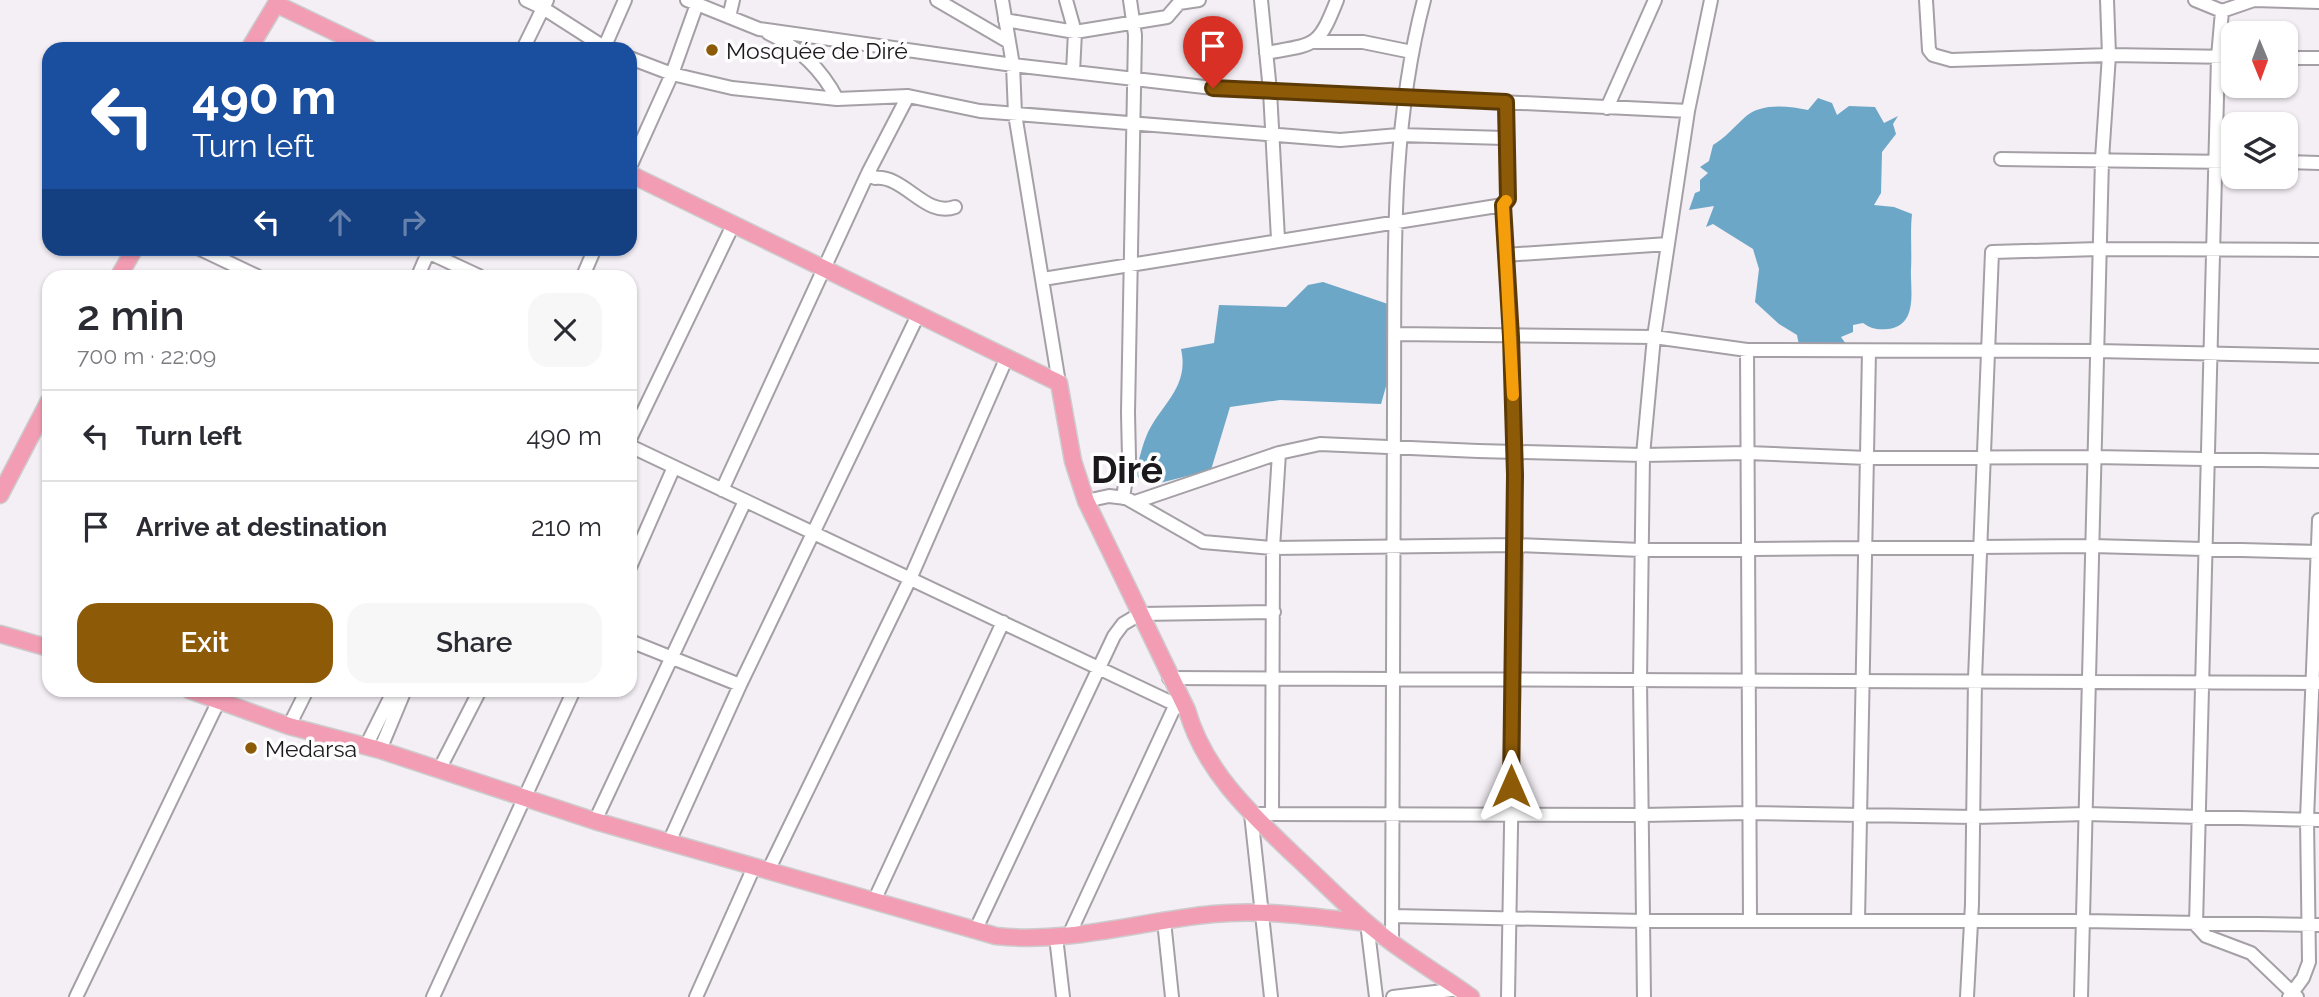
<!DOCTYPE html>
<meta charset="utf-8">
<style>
body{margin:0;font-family:Raleway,sans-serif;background:#f7f7f7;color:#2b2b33;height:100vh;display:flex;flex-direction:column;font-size:26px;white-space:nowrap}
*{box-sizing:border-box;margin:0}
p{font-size:23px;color:#7c7c81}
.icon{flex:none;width:38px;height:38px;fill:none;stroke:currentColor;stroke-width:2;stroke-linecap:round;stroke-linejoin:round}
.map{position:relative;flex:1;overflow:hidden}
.panel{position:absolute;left:42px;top:270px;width:595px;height:427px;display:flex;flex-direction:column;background:#fff;border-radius:21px;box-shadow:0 2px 5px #0004}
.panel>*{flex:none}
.top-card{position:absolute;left:42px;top:42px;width:595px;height:214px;border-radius:21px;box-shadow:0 2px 5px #0004;background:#1a4fa0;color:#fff;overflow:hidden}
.needle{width:46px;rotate:179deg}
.tools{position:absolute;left:2221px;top:21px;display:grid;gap:14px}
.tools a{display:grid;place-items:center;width:77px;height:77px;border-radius:14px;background:#fff;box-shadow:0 2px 5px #0004;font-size:35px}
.pin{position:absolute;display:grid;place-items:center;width:60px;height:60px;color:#fff;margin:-72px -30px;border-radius:50% 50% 50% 0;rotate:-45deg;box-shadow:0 0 7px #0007}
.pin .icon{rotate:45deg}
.me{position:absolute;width:77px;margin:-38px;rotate:0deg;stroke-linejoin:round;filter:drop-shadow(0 0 5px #0008)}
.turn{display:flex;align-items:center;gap:24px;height:147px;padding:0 35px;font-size:32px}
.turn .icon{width:91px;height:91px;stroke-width:2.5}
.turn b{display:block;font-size:49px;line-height:60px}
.lanes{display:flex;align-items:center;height:66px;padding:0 35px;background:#0003;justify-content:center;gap:35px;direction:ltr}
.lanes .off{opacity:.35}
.round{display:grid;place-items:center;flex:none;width:74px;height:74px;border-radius:21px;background:#f7f7f7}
.headline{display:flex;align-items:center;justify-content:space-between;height:119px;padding:0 35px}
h1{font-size:42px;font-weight:600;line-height:52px}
.action{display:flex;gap:14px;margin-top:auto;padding:14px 35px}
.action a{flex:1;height:80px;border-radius:21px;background:#8d5a08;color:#fff;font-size:28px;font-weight:600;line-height:80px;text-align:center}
.action a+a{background:#f7f7f7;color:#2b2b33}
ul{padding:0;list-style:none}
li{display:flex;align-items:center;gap:21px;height:91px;padding:0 35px;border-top:2px solid #e1e1e2}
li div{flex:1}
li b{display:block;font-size:26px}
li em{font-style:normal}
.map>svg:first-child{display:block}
</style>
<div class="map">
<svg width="2319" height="997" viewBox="0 0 2319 997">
<rect width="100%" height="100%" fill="#f4eef5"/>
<path fill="#6da7c7" d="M1818,98L1832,103L1837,115L1849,106L1875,107L1884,123L1898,116L1893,124L1896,134L1882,152L1881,193L1874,205L1894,207L1912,214C1910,232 1912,251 1911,269C1910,289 1919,325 1888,329C1878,330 1871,329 1863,323L1853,325V332L1841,337L1851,351L1826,358L1801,356L1797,335L1779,324L1755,302L1759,269L1753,249L1713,224L1706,227L1714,206L1689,210L1695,193L1700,191V180L1708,173L1700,167L1709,161L1713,145C1726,137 1732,129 1743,119C1759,102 1788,106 1808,110Z
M1323,282L1388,304L1387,383L1381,404L1280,400L1230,407L1211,470L1148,486L1135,474C1139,462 1141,449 1146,437C1159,405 1190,389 1181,349L1214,343L1219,305L1286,307L1308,285Z"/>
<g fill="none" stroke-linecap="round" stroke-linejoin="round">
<g stroke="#a59fa6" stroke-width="16">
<path id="minor" d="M526,0L543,8L607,49
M687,0L759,29L1013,65L1213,88L1688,111
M937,0L1009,42
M1002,0L1013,65L1015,114L1059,383
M1066,0L1075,32L1073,72
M1261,0L1270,91L1278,239
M1926,0L1929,50L1933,55L1951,60L2109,55L2233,57
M2195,0L2222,11L2254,0L2319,2
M2222,11L2218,57L2196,925L2206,936L2251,953L2297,997
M729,17L733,0
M1005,20L1075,32L1167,17L1179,3L1199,0
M768,33C798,47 822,70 837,99
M1316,42H1363L1412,52
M604,48L625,0
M523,49L547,0
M1266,53C1316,44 1318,48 1337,0
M630,58L672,74L732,88L837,99L908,96L980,111L1340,140L1399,135L1505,138
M2286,58H2319
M1607,108L1655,0
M2001,159L2233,162
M2286,162L2319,163
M630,167L672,74L697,4
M868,173L875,178C905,175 925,218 955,207
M1503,205L1511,337L1516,545L1508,997
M198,248L257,276
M419,248L479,276
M1505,255L1668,244
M418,276L430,248
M583,276L595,248
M1043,279L1503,205L1508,199L1505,102
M1394,334L1654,337L1747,350L2097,351L2319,356
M1747,350L1750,920
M630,439L733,225
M630,446L1187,710
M722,490L868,173L908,96
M1123,498L1129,458L1128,413L1135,35L1130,0
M1086,501L1109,496L1126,498L1203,542L1273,548L1516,545L1641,550L2092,546L2319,552
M1135,502L1279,453L1320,444L1478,451L1643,455L1748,453L1867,458L2094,457L2319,461
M630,567L674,467
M630,641L740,685
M1169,678C1553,679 1936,681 2319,683
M289,726L307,690
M366,746L394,690
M380,750L405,690
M439,770L480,690
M1272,814L1273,548L1279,453
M595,821L745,501
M669,842L740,685L918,315
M768,871L910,579L1007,357
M874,901L1003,622
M1392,916L1644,921H2083L2319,925
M1164,921L1172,997
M1858,921L1869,351
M1367,923L1376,997
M975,931L1114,636L1123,624L1140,614L1274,612
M1069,935L1175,706
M1056,937L1063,997
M1392,942C1392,764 1393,585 1394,406C1395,270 1389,133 1424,0
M76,997L224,690
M433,997L574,690
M696,997L754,867
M1271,997L1251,814L1642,815L1749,813L1974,817L2086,814L2319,820
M1393,997L1460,989V993
M1644,997L1640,681L1643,455L1654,337L1688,111L1711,0
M1967,997L1972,904L1975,679L1992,252L2099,249L2319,250
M2081,997L2102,159L2109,55L2107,0
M2289,997L2303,978L2309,962L2307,819L2319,520"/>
</g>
<g stroke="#cdcccd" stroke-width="19">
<path id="major" d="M249,49L276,4L370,49
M630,174L1059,383L1073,461L1086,501L1187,710C1204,770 1249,812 1293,854C1318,877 1341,901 1367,923C1399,951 1437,972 1471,997
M119,276L135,248
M0,495L49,401
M0,634L49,648
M189,690L289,726L380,750L595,821L996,936C1069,944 1141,921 1213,914C1265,909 1315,917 1367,923"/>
</g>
<use href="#minor" stroke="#fff" stroke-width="12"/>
<use href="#major" stroke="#f29db4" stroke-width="16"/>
</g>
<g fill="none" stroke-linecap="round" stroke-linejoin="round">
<g stroke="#5c3a05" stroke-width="18">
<path id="route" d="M1213,88L1506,102L1508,199L1503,205L1511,337L1515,475L1511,786"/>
</g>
<use href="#route" stroke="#8d5a08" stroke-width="12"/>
<path stroke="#f59e0b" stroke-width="12" d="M1506,201L1503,205L1513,395"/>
</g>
<g fill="#8d5a08" stroke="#fefdfe" stroke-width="2.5">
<circle cx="712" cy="50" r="7"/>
<circle cx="251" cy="748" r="7"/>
</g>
<g text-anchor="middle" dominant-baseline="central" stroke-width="7" stroke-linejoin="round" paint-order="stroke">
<g font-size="23" fill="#1b191b" stroke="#fefdfe" text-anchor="start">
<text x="726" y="50">Mosquée de Diré</text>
<text x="265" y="748">Medarsa</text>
</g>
<g font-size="37" font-weight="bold" fill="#1b191b" stroke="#fefdfe">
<text x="1127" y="470">Diré</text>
</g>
</g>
</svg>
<div class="tools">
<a><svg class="needle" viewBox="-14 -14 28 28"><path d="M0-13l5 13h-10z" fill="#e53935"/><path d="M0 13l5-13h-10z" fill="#7c7c81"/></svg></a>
<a><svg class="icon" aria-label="layers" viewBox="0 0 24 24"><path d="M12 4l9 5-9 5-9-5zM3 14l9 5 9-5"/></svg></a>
</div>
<div class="pin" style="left:1213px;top:88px;background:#d93025"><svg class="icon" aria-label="arrive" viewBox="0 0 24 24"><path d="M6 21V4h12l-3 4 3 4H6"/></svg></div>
<svg class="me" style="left:1511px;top:786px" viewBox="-20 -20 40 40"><path d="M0-17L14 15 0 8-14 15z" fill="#8d5a08" stroke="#fff" stroke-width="4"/></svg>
<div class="top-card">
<div class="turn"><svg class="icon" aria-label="left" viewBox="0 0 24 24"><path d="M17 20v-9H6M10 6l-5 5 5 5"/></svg><div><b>490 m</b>Turn left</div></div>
<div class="lanes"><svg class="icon" aria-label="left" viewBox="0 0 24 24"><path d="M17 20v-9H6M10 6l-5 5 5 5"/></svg><svg class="icon off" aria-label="ahead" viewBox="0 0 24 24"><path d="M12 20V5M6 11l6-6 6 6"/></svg><svg class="icon off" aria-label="right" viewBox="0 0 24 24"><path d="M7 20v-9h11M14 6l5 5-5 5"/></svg></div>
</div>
<section class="panel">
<div class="headline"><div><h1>2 min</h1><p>700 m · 22:09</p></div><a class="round"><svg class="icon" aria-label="close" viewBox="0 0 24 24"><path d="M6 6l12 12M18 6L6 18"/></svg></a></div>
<ul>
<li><svg class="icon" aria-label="left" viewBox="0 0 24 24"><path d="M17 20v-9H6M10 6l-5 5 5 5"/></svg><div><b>Turn left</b></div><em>490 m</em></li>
<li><svg class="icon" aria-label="arrive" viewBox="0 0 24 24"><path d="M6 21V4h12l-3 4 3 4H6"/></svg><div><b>Arrive at destination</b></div><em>210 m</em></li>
</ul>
<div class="action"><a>Exit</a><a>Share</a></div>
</section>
</div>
